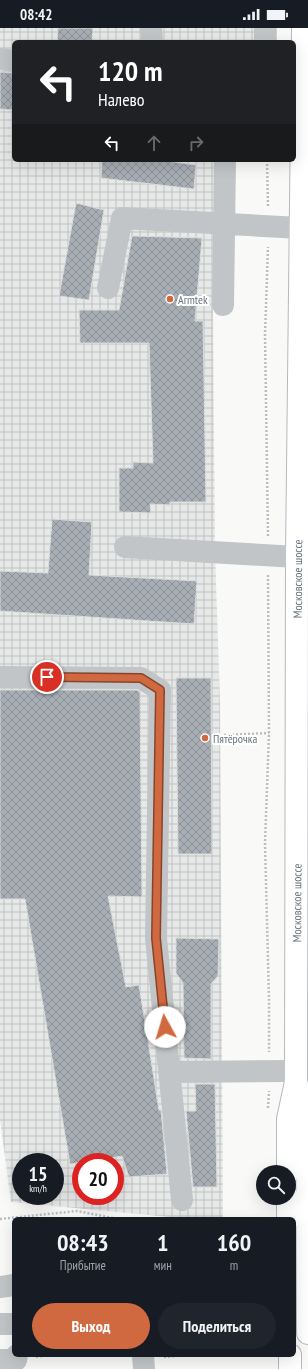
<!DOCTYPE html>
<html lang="ru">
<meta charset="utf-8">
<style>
body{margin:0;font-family:"PT Sans Narrow",sans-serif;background:#20242c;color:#f1f3f6;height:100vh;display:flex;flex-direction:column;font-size:15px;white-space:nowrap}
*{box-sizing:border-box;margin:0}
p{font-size:13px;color:#9ea1a6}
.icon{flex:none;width:22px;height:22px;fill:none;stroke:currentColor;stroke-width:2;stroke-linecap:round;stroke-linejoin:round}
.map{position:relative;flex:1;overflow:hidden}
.sheet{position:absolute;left:12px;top:1189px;width:284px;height:140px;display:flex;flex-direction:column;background:#171b24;border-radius:6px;box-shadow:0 4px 16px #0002}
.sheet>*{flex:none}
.banner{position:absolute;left:12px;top:12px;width:284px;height:122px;border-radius:6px;box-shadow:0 4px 16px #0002;background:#202124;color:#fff;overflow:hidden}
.tools{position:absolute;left:256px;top:1137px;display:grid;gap:8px}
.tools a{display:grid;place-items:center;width:40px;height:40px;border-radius:50%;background:#171b24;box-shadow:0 4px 16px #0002;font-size:20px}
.speed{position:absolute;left:12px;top:1125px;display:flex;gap:8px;font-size:20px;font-weight:700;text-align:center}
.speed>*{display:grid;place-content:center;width:52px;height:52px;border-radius:50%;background:#171b24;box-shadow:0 4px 16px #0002;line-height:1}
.speed small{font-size:10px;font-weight:400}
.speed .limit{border:6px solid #d22;background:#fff;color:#111}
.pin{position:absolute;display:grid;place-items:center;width:34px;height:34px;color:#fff;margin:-17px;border:2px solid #fff;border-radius:50%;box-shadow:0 1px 4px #0007}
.me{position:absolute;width:44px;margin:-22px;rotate:354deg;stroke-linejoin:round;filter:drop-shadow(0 0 3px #0008)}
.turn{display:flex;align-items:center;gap:14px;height:84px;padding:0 20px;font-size:18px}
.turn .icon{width:52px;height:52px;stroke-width:2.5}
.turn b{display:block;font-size:28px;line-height:34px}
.lanes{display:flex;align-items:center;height:38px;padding:0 20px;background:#0003;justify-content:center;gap:20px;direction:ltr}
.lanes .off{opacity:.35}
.eta{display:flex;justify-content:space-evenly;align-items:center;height:68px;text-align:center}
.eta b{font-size:24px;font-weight:700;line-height:28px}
.cta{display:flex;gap:8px;margin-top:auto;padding:8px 20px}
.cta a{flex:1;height:46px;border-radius:24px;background:#d16940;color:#fff;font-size:16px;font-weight:700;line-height:46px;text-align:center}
.cta a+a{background:#20242c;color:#f1f3f6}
.status{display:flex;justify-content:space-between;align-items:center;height:28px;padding:0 20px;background:#171b24;direction:ltr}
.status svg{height:11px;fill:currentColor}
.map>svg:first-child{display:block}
</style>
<div class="status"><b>08:42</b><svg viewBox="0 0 49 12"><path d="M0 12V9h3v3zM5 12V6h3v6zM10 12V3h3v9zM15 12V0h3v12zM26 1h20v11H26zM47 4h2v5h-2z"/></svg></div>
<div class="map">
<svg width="308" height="1341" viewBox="0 0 308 1341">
<defs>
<pattern id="industrial-grid" width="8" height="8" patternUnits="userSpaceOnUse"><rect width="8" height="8" fill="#e7e8e8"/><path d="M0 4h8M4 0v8" fill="none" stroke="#bfc1c1"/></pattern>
<pattern id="building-cross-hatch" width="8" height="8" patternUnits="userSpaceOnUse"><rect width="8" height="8" fill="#a7aeb4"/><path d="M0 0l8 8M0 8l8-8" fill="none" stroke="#8c9298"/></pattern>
</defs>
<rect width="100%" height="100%" fill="#f9f9f8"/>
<path fill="url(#industrial-grid)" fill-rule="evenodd" d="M0,0H277V14H14V132H214L213,287L215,524L220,674L223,1191H191L11,1174L0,1092ZM21,1134H55V1168H21ZM81,1134H115V1168H81Z"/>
<path fill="url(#building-cross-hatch)" stroke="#dbdbda" d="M58,0H93L92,14H57Z
M0,44L14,45V82L0,81Z
M102,132H160L196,137L194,161L101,150Z
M76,175L104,182L89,272L59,268Z
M132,208L202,210L195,293H203L206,474H170V477L150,476L151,485L119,484V440H133V434L153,435L149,315H80L79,282H119Z
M52,491L92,494L89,547L197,553L194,596L0,583V543L48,545Z
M176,650H211L212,826H178Z
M0,662H137L140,664L142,869L108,868L126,959L139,957L159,1082H161L167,1146L129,1149L122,1128L70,1136L25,871H0Z
M176,910L219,911L218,948L211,956V1031L184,1030L183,955L176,945Z
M195,1056H215L217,1159H193L186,1083H196Z"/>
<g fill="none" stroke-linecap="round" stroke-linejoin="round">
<g stroke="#b5b9bc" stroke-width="24">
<g id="major">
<path d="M296,1054L307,1088L308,1305"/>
<path id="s1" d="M288,1144V1091L296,1054L297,529L303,0"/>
<path d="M288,1170V1191"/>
<path d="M290,1327V1341"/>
</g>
</g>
<path stroke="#bbbec0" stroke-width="2.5" stroke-dasharray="2 2" stroke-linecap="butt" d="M267,132L268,178
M268,508L265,307L268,219
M268,547L269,705L265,815L269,971V1024
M224,707L269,705
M268,1080L269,1063
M0,1191L77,1183L118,1191
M36,1329L47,1327
M164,1329L187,1327"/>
<path stroke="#c1c5c8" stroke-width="22" d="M151,0L152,14
M265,0V14
M0,31L14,33
M108,260L122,190L300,200
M223,277L225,132
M125,519L297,529
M0,649L141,650L160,662L156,910L182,1172
M169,1044L289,1043
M0,1259L14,1257
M0,1296H14
M143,1327L144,1341
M0,1332H16L17,1327"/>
<use href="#major" stroke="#fff" stroke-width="22"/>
</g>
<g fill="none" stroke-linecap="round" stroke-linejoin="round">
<g stroke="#88442a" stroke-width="10">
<path id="route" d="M47,649L141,650L160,662L156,910L165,999"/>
</g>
<use href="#route" stroke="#d16940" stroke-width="7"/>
</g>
<g fill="#d16940" stroke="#fff" stroke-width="1.5">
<circle cx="170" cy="271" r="4"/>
<circle cx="205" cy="710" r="4"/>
</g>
<g text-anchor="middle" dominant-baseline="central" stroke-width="4" stroke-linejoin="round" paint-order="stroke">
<g font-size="12" fill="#67747f" stroke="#fff" text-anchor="start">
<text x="178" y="271">Armtek</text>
<text x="213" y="710">Пятёрочка</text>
</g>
<g font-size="12" fill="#67747f" stroke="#fff">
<text stroke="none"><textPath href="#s1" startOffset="594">Московское шоссе</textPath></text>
<text stroke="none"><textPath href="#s1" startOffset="270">Московское шоссе</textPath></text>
</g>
</g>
</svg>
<div class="tools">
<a><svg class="icon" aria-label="search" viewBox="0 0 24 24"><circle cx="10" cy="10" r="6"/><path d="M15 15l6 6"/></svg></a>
</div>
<div class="speed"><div>15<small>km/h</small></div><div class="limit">20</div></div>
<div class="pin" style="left:47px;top:649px;background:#d93025"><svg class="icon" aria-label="arrive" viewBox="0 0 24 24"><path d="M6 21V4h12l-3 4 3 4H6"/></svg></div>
<svg class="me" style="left:165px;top:999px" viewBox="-20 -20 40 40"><circle r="19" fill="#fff"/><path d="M0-13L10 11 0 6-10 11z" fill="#d16940"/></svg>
<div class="banner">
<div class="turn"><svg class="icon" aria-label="left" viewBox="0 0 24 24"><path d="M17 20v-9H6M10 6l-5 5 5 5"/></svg><div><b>120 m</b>Налево</div></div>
<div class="lanes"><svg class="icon" aria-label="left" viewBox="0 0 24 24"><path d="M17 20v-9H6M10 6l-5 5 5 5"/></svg><svg class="icon off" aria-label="ahead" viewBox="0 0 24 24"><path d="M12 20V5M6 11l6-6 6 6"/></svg><svg class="icon off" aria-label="right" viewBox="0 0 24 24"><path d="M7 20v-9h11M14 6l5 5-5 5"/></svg></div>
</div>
<section class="sheet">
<div class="eta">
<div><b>08:43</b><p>Прибытие</p></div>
<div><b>1</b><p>мин</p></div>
<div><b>160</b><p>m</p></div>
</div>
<div class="cta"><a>Выход</a><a>Поделиться</a></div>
</section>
</div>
